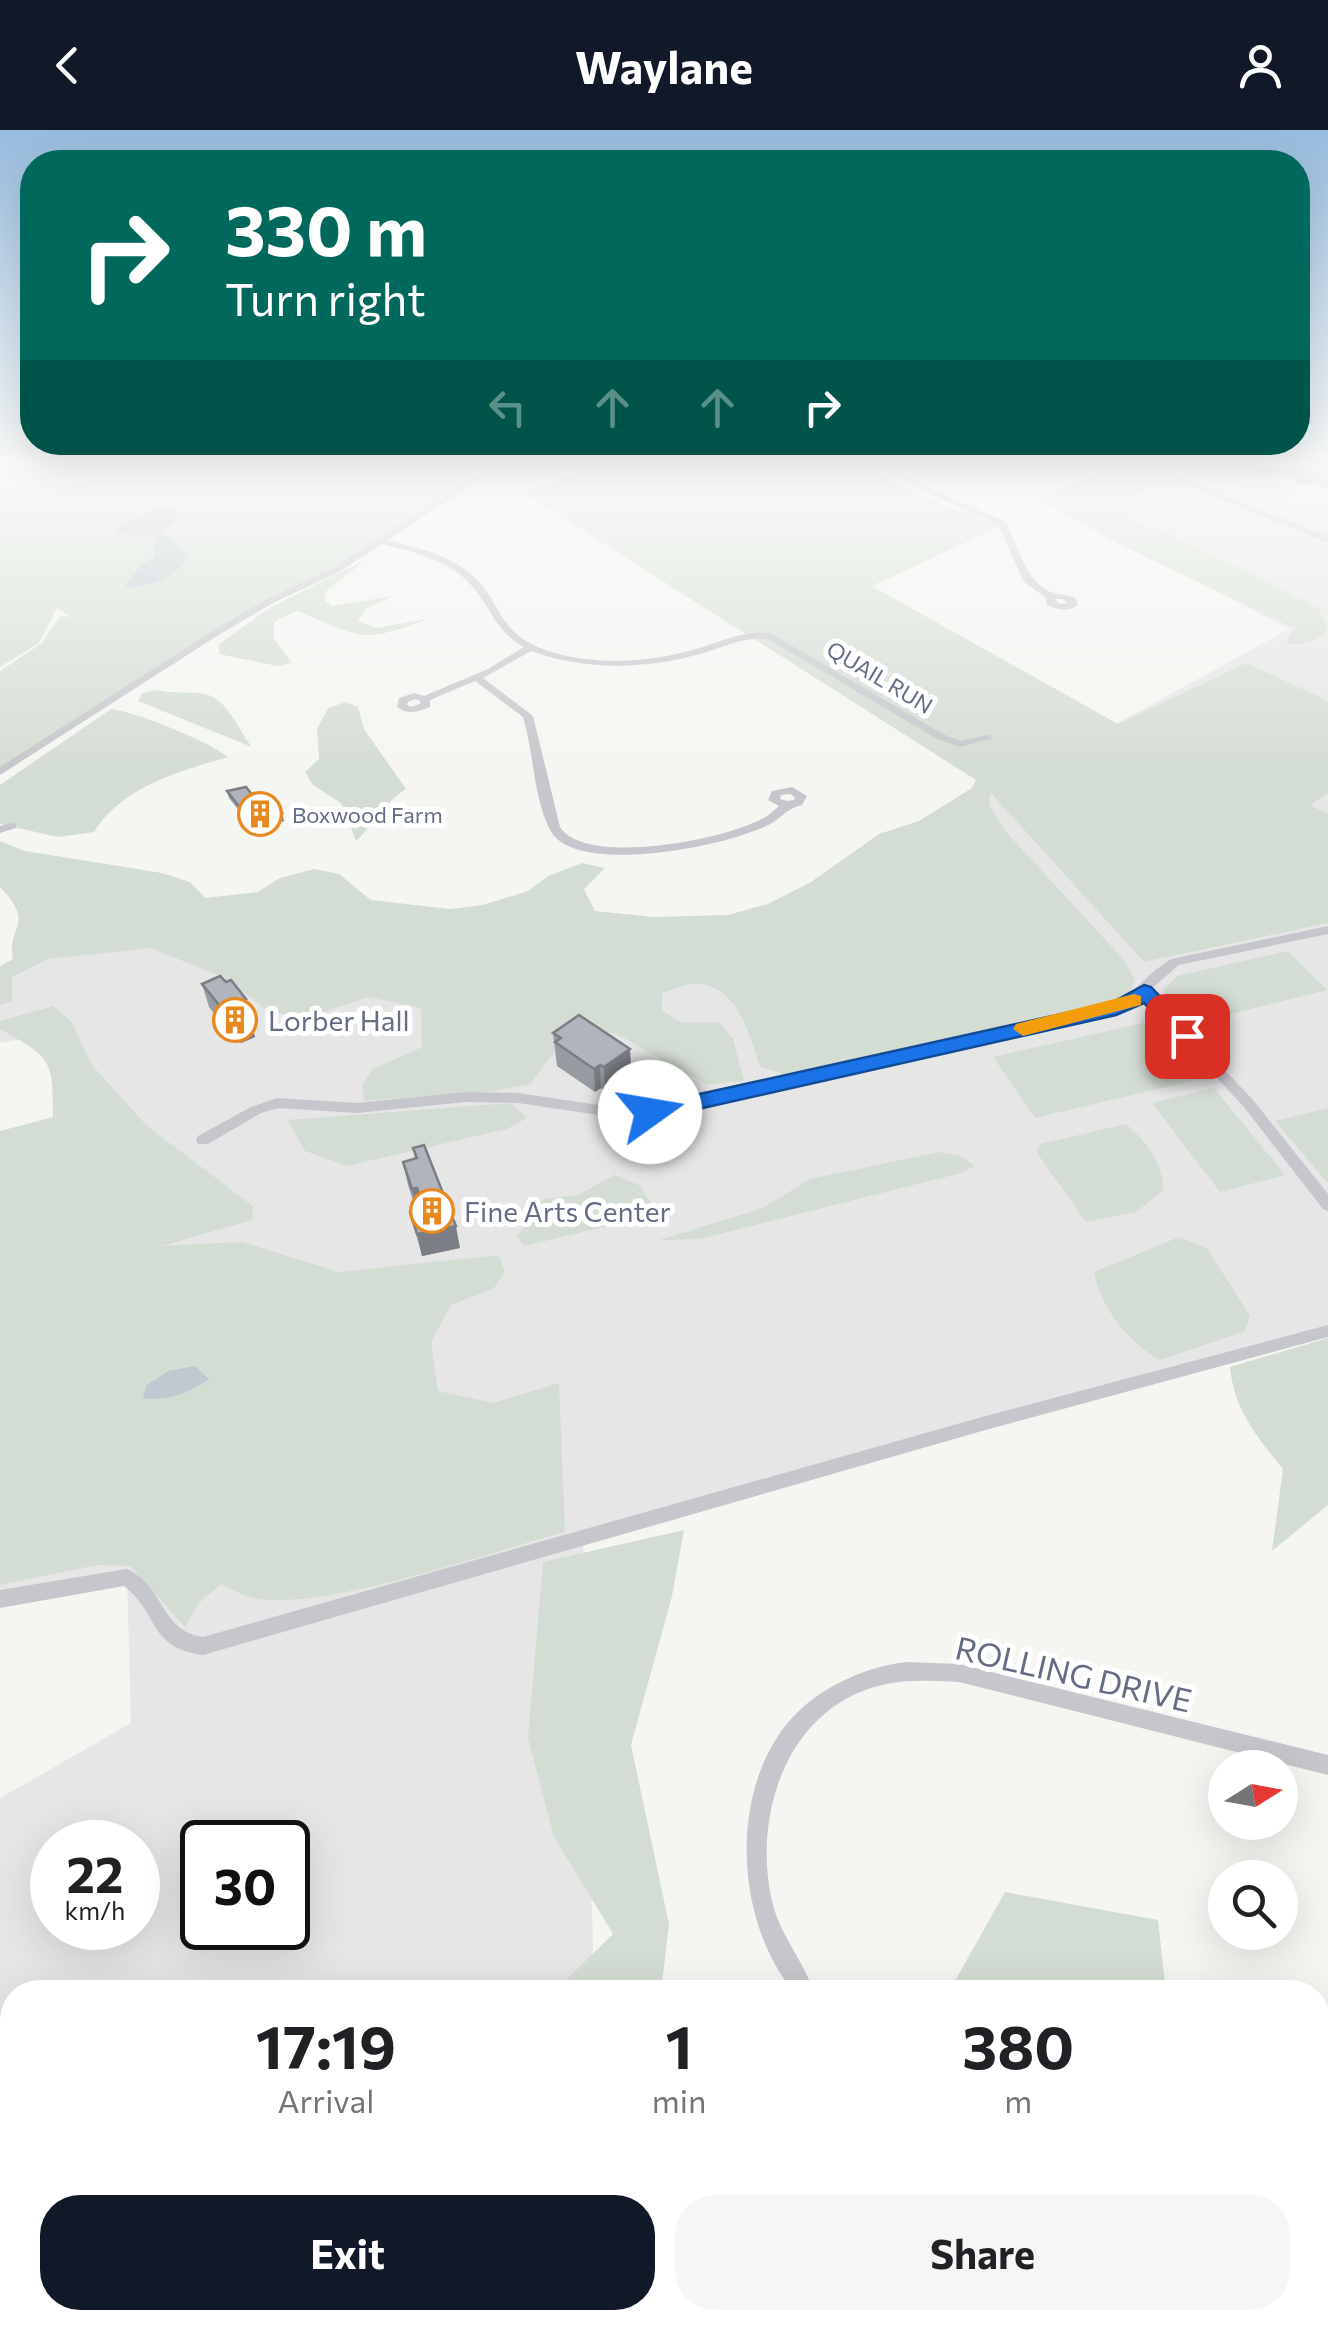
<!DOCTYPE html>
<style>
body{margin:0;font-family:Commissioner,sans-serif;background:#f6f6f6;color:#202124;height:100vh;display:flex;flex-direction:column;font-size:38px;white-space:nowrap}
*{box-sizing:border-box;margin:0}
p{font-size:32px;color:#757577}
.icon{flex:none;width:55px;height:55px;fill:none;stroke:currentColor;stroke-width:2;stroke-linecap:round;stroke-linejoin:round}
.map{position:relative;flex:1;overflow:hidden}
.side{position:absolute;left:0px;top:1850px;width:1330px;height:350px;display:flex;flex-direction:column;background:#fff;border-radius:40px 40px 0 0;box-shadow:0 10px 40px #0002}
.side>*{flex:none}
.hud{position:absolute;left:20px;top:20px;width:1290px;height:305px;border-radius:40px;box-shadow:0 10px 40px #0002;background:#00695c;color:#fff;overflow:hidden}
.needle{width:65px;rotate:79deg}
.fabs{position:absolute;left:1208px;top:1620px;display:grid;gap:20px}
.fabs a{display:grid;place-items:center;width:90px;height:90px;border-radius:50%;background:#fff;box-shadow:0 10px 40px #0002;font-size:50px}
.speed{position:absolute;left:30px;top:1690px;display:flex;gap:20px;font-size:50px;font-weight:700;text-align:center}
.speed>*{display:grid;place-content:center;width:130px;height:130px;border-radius:50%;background:#fff;box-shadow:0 10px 40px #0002;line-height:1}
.speed small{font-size:25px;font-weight:400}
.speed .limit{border:5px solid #111;border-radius:15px;background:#fff;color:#111}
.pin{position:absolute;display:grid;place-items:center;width:85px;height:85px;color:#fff;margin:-42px;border-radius:20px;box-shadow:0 5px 15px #0006}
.me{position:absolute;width:110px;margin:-55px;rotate:77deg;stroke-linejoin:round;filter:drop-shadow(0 0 8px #0008)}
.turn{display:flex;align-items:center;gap:35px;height:210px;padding:0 40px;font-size:45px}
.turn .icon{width:130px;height:130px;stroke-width:2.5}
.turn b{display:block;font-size:70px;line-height:85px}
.lanes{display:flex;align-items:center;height:95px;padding:0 40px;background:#0003;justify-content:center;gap:50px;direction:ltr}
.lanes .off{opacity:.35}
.eta{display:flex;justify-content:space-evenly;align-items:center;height:170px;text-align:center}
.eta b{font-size:60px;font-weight:700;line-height:70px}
.primary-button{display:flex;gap:20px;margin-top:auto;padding:20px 40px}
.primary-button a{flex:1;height:115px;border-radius:40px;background:#111827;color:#fff;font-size:40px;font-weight:700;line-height:115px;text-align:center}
.primary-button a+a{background:#f6f6f6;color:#202124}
header{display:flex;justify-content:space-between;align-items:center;height:130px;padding:0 40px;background:#111827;color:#fff;font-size:45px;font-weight:700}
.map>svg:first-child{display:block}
</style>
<header><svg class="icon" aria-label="back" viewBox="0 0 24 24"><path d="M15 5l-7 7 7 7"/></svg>Waylane<svg class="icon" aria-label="person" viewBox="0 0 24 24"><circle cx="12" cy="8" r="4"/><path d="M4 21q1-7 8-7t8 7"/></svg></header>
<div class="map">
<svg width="1328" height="2200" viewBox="0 0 1328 2200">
<rect width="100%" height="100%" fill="#f5f6f2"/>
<path fill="#e6e6e6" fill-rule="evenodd" d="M1110,334H1328V1196L583,1406L594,1862H12V1999L0,2003V1668L131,1593L127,1447L0,1465V1017L82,1000L52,904L0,913V839L22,837L45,766L739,807L986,657L1118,593L1289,499L1038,369L1117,338ZM52,1712H138V1798H52ZM202,1712H288V1798H202Z
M79,2188H680L684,2200H81Z"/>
<path fill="#d4ddd3" d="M0,334H448L481,344L336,440L270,471L0,642V541L42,513L60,486L70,487L57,478L39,513L0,537Z
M601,334H861L930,369L1001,396L872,456L1118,594L1246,533L1328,571V663L1310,675L1328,684V793L1144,832L990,662L989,675L1006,702L1123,829L1135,850L1131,861L1109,873L787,945L760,937C749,905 738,853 694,854C684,854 671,861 662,863V880L682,893L720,892L733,909L744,951L707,955L615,903H591L560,915L530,954L493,961L364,971L362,955L373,939L422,917L421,878L368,867L304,889L267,880L223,847L150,818L48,829L12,847V871L0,875V836L13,829C6,794 37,796 0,757V711L25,721L162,743L190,752L205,768L258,762L280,748L314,739L339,744L371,770L450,779L483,775L528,761L548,746L582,733L605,738L584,759L595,781L654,787L728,785L768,774L811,752L879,704L919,691L972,658L976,650L524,363Z
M1103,334H1134L1179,353L1140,361L1113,373L1138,393L1167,402L1319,479L1327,499C1318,512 1301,516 1286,513L1294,498L1115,412L1050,376L1042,366L1109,339Z
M367,429L325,462V471L332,476L394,466L367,478L358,491L376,498L428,489C359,515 362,507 297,481L274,492V509L292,533L277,536L219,524V514L271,477Z
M157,560C174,564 192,561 205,564C228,569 238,600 252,617L138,571L142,563Z
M346,572L358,577L364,599L406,659C385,672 374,694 356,711L341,673L313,655L305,642L319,629L317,599L328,578Z
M111,579C134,581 210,612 228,627C179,641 122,657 94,702L58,707L0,694V655Z
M1288,821L1327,860L1195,893L1163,860L1177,846Z
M53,876L71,891L92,935L147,996L253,1076L252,1090L162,1116L242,1112L339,1142L499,1125L505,1142L494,1158L451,1175L431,1212L438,1261L493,1273L559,1253L565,1402C493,1421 315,1485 249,1467C239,1464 230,1458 221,1454L198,1474L185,1497L130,1436L97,1435L0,1455V1001L53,987C53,928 51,928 0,899V891Z
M1147,892L1195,950L1035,988L993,927Z
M1214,958L1285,1045L1220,1062L1152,973Z
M510,973L527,988L507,999L347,1036L305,1021L287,990Z
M1328,978V1053L1275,991Z
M1126,994C1148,1013 1161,1030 1164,1060L1136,1082L1086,1092L1037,1023L1040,1014Z
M939,1022L961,1026L975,1036L961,1043L700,1109L659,1110L763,1078L810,1049Z
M614,1045L639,1055L654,1077L646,1087L524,1116L517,1106L543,1069L578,1065Z
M1179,1107L1207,1118L1250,1186L1245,1201L1160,1230C1128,1212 1101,1178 1094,1142Z
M1328,1208V1375L1272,1421L1283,1339C1257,1307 1234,1280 1230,1237Z
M684,1400L672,1466L631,1615L669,1794L661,1862H554L613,1804L554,1707L528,1608L543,1432Z
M1005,1762L1158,1790L1166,1862H952L951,1858Z
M12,1999V2188H79L81,2200H0V2003Z
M663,2188H749L754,2200H667Z
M885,2188H1222V2200H866Z"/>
<path fill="#c1c8d0" d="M171,378L175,380V391L162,401L189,426C179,445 147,460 125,457L141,435L154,427L155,410C144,402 129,408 117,401L118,396L155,379Z
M195,1236L209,1249C188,1264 169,1270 143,1269L146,1256L168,1241Z
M1328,2143V2200H1267V2188H1318V2146Z"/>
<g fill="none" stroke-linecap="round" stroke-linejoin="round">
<path fill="#c6c7cc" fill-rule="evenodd" d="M493,334H503L388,410C417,418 449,424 472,445C506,477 496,505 552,522C597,536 652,532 696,519C721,512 743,500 770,503L945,605L961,611L988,605L993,608L960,617L937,609L768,509C743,506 723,518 700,524C646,539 585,541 531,521L483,548L533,586L560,697C586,738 732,709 767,686C768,686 778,677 779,676L768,670L772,661L792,657L807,666L802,675C789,678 786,683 776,690C769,696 757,700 748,703C709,718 574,745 550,700C533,666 534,623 523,587L475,551L430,570V577C417,582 408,585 397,577L399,568L414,563L424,566L488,539L524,517C493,500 491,475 468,452C446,429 412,422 382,414L339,442L273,473L217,506L0,645V637L211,502L267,469L333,438ZM415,569L420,571L421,573L412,577L407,575L408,572ZM790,664L795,667L794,670L787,671L780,669L781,665Z
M867,334H878L1006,392C1018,415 1025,452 1051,462C1059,465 1067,464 1075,468L1078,475C1068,482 1056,480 1046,474L1047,468L1024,452L999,396ZM1055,469H1062L1068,473L1059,474Z
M1136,334H1148L1328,407V413Z
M12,693L16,694V698L0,703V696Z
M1328,796V804L1179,835L1150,860L1253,970L1328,1064V1081L1323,1079L1243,976L1142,867L1130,877L1116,882L650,988L626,989L518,973L466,972L357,983L278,978L261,983L208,1014H198L196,1010L198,1006L251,977L277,968L357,973L466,962L518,963L626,979L650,978L1112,875C1135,863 1149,842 1171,829Z
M1328,1195V1207L982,1301L203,1525C147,1517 160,1484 124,1456L0,1478V1460L127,1439C164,1455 160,1501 203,1507L982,1287Z
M907,1532L959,1534L1328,1625V1645L959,1552C934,1551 907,1549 882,1555C788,1577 752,1684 772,1771C779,1802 799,1825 811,1854L808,1862H794C735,1792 728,1660 791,1589C820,1557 864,1537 907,1532Z"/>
</g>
<path fill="#979ba2" d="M1245,334H1324L1328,336V360L1313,353L1296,355L1291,345L1280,341L1262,348L1243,340Z
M227,661L258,672L284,691L268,696L262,688L248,692L229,668Z
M226,852L246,869L253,892L251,893L255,907L241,913L235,910L209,877L202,854Z
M553,903L630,919L631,942L605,961L601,958L595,962L557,936Z
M413,1018L460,1118L422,1126L410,1082L416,1080L408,1055L403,1032L415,1029Z"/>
<path fill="#7b7e84" d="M1266,334H1282L1280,341L1262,348Z
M1319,334L1313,353L1296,355L1302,335Z
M260,680L262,688L248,692L246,685Z
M282,683L284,691L268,696L266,688Z
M246,869L253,892L251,893L255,907L241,913L233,889L239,872Z
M630,919L631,942L605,961L604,937Z
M600,935L601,958L595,962L594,939Z
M417,1058L422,1081L417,1082L412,1059Z
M456,1096L460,1118L422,1126L417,1104Z
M435,2188H439L442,2200H438Z"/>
<path fill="#b0b4bc" stroke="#7b7e84" stroke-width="2.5" d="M246,657L258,672L270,669L282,683L266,688L260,680L246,685L227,661Z
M220,846L226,852L231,850L246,869L239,872L248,883L233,889L228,886L202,854Z
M579,885L630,919L604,937L600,935L594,939L555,912L561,908L553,903Z
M424,1015L456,1096L417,1104L410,1082L424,1078L417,1058L412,1059L403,1032L417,1028L413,1018Z
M373,2188H435L438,2200H376Z"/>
<linearGradient id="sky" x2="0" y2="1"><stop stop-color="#98bcde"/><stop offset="0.52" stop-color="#fafbf9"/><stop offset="1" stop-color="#fafbf9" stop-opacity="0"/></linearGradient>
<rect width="1328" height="642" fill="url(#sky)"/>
<path fill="#1a73e8" stroke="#114b97" stroke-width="2.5" d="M1144,855L1151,857L1194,902V911H1180L1144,873L1116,885L650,990L639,982L650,975L1111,873Z"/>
<path fill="#f59e0b" d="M1134,864L1141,866V875L1023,906L1013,899L1016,894Z"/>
<defs>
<g id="building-ring" transform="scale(2.25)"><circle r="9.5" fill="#fff" stroke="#e9881f" stroke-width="1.5"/><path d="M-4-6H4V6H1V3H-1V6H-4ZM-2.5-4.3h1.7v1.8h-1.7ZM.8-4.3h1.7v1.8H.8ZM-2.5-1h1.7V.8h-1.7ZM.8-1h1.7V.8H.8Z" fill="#e9881f"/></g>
</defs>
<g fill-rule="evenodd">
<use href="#building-ring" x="260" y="684"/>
<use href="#building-ring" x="235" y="890"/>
<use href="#building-ring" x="432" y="1081"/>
</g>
<g text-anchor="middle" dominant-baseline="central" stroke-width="10" stroke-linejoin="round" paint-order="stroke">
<g font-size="22" fill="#646d84" stroke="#fff">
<text transform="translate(880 547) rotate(31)">QUAIL RUN</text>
</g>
<g font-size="22" fill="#646d84" stroke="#fff" text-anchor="start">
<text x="292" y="684">Boxwood Farm</text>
</g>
<g font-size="28" fill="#646d84" stroke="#fff" text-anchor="start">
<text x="268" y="890">Lorber Hall</text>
<text x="464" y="1081">Fine Arts Center</text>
</g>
<g font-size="32" fill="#646d84" stroke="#fff">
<text transform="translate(1074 1543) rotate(13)">ROLLING DRIVE</text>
</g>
</g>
</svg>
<div class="fabs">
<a><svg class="needle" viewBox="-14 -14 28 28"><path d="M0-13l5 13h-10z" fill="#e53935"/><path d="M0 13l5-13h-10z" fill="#757577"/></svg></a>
<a><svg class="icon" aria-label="search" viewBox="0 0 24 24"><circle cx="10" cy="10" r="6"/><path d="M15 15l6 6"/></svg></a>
</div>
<div class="speed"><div>22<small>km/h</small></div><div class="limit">30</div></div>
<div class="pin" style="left:1187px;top:906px;background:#d93025"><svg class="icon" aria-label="arrive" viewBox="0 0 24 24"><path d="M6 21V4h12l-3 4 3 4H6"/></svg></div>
<svg class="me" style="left:650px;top:982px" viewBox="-20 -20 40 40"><circle r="19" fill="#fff"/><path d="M0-13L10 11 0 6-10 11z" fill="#1a73e8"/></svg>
<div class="hud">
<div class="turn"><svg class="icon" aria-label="right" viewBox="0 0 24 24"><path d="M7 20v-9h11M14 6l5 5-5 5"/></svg><div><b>330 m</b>Turn right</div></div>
<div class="lanes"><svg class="icon off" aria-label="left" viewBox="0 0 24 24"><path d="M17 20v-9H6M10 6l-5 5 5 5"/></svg><svg class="icon off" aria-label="ahead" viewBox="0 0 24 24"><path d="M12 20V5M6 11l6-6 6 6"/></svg><svg class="icon off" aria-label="ahead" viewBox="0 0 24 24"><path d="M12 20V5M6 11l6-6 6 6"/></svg><svg class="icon" aria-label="right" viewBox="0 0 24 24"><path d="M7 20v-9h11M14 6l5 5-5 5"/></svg></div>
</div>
<section class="side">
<div class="eta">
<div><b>17:19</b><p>Arrival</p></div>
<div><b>1</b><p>min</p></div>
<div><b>380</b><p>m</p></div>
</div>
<div class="primary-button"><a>Exit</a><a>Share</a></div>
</section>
</div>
